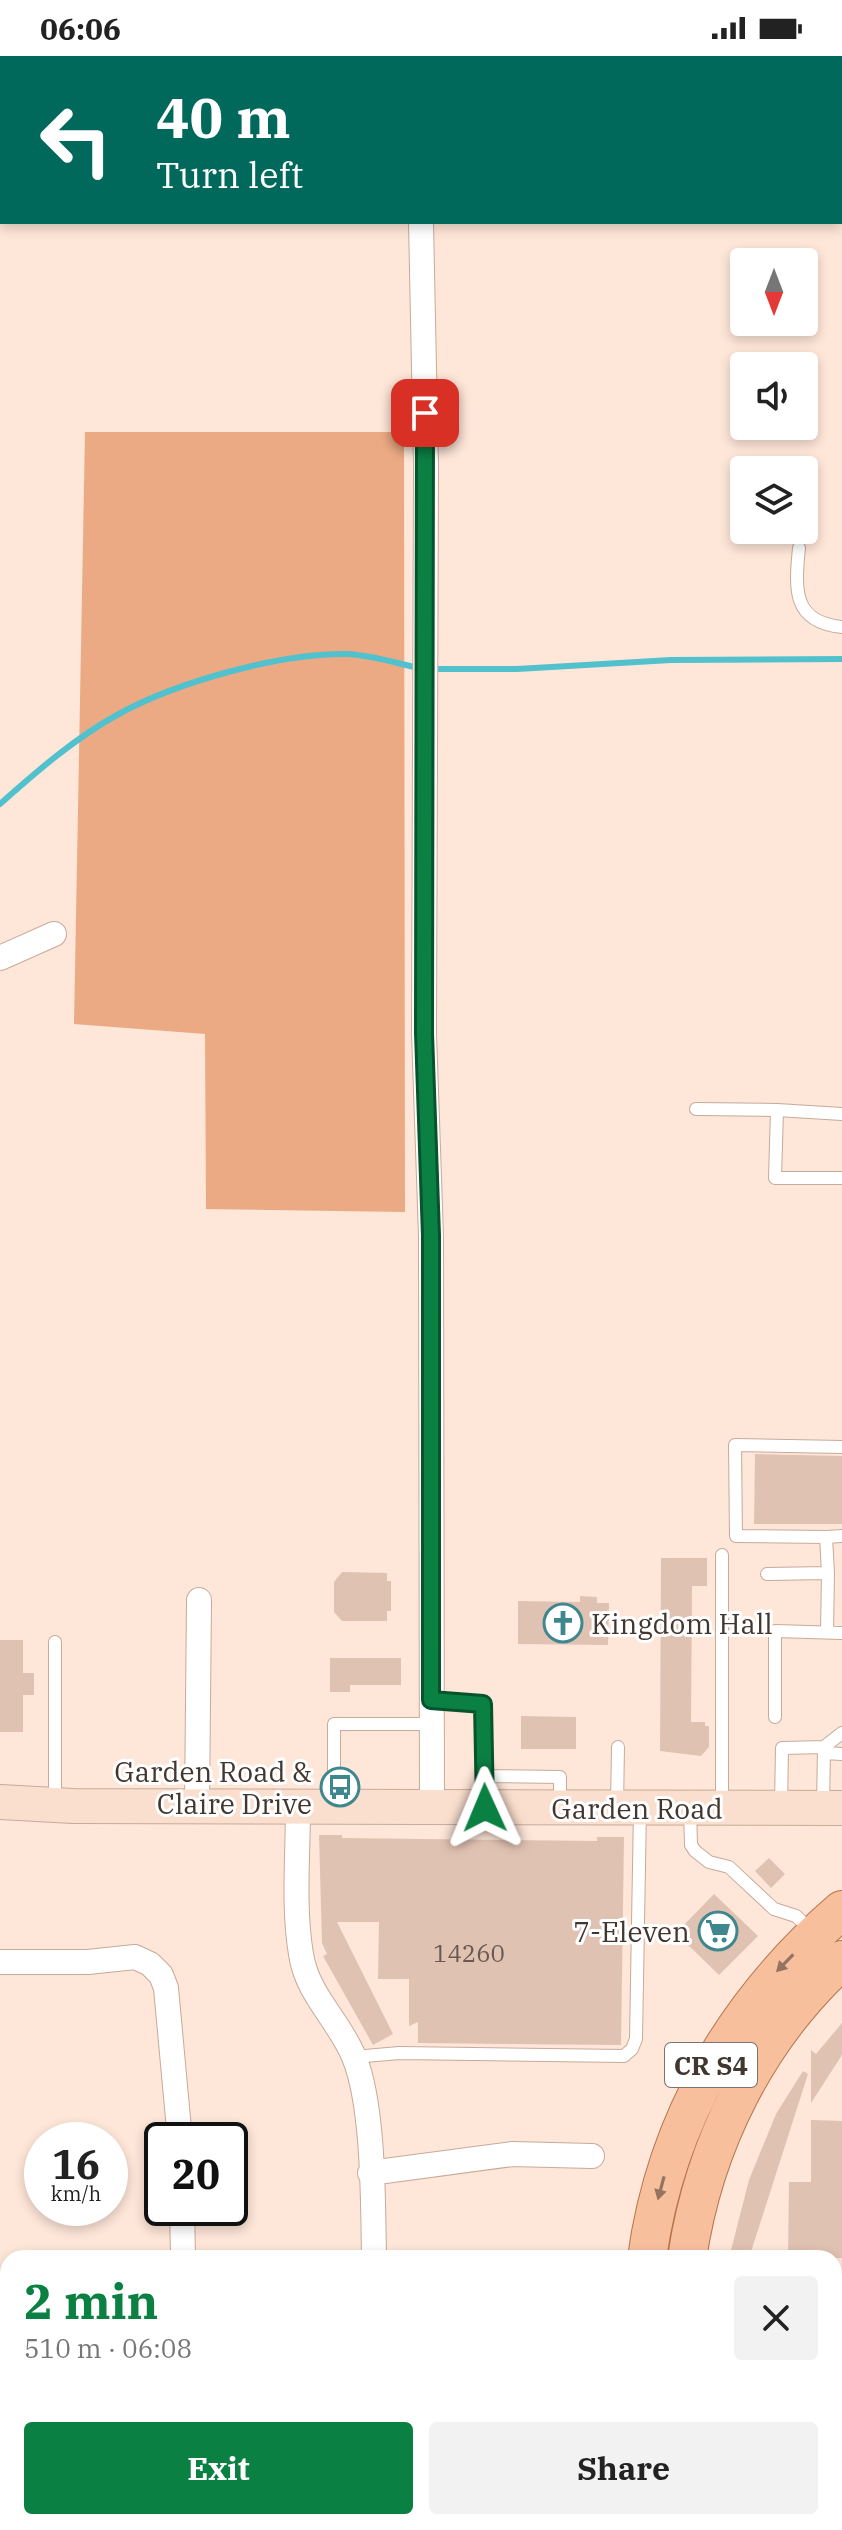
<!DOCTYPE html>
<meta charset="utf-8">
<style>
body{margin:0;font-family:"IBM Plex Serif",serif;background:#f2f2f2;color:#222;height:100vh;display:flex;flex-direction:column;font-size:30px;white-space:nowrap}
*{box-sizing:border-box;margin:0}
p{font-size:26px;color:#767676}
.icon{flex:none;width:44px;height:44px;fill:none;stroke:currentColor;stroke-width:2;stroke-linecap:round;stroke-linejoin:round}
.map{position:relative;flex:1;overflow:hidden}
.sheet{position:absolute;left:0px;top:2194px;width:842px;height:280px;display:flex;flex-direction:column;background:#fff;border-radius:24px 24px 0 0;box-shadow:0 4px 12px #0003}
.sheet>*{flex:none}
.top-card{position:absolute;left:0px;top:0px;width:842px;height:168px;box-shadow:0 4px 12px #0003;background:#00695c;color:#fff;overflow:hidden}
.needle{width:52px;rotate:180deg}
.buttons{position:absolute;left:730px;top:192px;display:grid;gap:16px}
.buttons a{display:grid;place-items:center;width:88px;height:88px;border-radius:8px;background:#fff;box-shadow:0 4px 12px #0003;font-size:40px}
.speed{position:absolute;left:24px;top:2066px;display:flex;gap:16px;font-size:40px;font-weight:700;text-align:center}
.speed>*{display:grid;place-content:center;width:104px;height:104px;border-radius:50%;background:#fff;box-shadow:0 4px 12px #0003;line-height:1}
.speed small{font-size:20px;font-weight:400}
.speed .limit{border:4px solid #111;border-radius:12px;background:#fff;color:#111}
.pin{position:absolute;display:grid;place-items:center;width:68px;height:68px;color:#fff;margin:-34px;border-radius:16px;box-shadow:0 4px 12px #0006}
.me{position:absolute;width:88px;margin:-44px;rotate:359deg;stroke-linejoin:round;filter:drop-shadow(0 0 6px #0008)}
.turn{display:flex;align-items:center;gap:28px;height:168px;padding:0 24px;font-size:36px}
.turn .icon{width:104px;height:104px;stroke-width:2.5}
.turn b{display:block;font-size:56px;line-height:68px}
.round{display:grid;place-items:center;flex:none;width:84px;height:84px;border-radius:8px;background:#f2f2f2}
.overview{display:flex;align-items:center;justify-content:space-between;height:136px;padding:0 24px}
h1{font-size:48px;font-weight:700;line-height:60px;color:#0b8043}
.button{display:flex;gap:16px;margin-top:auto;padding:16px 24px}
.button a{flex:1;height:92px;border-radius:8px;background:#0b8043;color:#fff;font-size:32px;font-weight:700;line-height:92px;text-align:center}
.button a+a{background:#f2f2f2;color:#222}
.status{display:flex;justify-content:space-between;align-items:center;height:56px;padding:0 40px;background:#fff;direction:ltr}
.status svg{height:22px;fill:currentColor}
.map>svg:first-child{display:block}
</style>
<div class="status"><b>06:06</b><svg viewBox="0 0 49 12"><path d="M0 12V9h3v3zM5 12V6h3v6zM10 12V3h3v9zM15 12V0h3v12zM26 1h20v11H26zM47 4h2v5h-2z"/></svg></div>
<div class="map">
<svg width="842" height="2474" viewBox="0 0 842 2474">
<rect width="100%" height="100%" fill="#fee6d8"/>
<path fill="#ebaa84" d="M85,376H404L405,1156L206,1153L205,978L74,968Z"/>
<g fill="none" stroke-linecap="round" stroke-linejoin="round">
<path stroke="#51c1cd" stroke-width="6" d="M436,613H517L671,604L842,603
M0,748C36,716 75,682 117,659C176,626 280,597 347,598C371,599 396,607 419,612"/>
</g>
<path fill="#e0c2b2" d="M755,1398L842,1400V1468H754Z
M661,1502H707V1530H692L691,1666H705V1670H709V1691L701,1700L660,1695Z
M342,1516L387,1517V1525H391V1555H387V1565H342L334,1556V1526Z
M580,1540L597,1541V1547H609L608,1589L518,1588V1545L580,1546Z
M0,1584H23V1617H34V1639H23V1676H0Z
M330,1602H401V1629H350V1636H330Z
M521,1660L576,1661V1693H521Z
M319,1779H342V1782L597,1785V1781H624L621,1989L418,1987V1966L409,1970V1923H378L379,1866H337L393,1978L373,1989L323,1900L327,1898L322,1887Z
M769,1802L785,1818L771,1832L755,1815Z
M714,1838L758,1880L719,1919L684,1885V1869Z
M842,1967V1999L811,2047V1994L816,1998Z
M803,2015L808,2018L749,2202H729L749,2124L776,2058Z
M811,2064L842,2065V2202H788L789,2126H811Z"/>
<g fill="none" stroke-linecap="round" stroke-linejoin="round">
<g stroke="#c7aa9a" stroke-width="14">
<path id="lane" d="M799,492C795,533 792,566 842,571
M696,1053L777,1054
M842,1058L777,1054L775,1122H842
M826,1481L736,1480L735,1389L842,1391
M722,1499V1749
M828,1517L826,1481L842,1480
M767,1518L828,1517L827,1576
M431,1644L483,1648L484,1748
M775,1661V1575L842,1577
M824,1691L842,1677
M824,1697L842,1698
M484,1720L560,1721V1749
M55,1747V1586
M334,1748V1668H431
M617,1750L618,1691
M781,1750L782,1692L824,1691L823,1750
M690,1753L691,1789L695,1795L709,1806L729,1811L774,1853L796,1860L812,1875
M354,2001L399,1997L624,2000L632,1993L636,1983L640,1753"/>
</g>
<g stroke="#c7aa9a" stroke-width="26">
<path id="street" d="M421,2V0
M441,2L442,0
M0,33H2
M421,166L426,410L424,977L431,1180L432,1752
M0,902L54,878
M197,1750L199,1544
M298,1751C298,1799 293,1851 301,1898C307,1939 339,1964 354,2001C374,2049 373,2148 374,2202
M0,1906H88L135,1901L150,1908L161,1919L166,1932L180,2084
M370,2117L512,2098L592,2100
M182,2152L183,2202
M377,2466V2474
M526,2466L531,2474
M182,2474V2466"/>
</g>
<g stroke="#c7aa9a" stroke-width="36">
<path id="secondary" d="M0,1746L73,1750L842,1752"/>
</g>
<g stroke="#b5744c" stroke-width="40">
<path id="primary" d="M647,2202C666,2063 737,1944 842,1854
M687,2202C704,2088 757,1982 842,1904
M641,2466V2474
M673,2474V2466"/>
</g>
<use href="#lane" stroke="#fff" stroke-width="12"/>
<use href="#street" stroke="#fff" stroke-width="24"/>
<use href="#secondary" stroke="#fbdfce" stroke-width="34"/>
<use href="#primary" stroke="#f8bf9d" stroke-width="38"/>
</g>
<defs><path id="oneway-solid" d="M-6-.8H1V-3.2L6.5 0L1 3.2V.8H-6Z" transform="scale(2)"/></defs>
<g fill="#947461">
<use href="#oneway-solid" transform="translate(785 1907) rotate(134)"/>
<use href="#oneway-solid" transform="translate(661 2132) rotate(105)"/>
</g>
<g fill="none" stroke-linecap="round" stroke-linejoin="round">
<g stroke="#07532c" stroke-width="20">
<path id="route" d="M425,357L424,977L431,1180V1644L483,1648L485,1752"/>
</g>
<use href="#route" stroke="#0b8043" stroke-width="14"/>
</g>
<defs>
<g id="church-ring" transform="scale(2)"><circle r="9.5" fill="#fff" stroke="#3f878e" stroke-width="1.5"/><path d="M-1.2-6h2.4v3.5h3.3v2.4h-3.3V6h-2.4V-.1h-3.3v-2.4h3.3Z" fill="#3f878e"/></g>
<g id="bus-ring" transform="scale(2)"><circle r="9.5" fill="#fff" stroke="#3f878e" stroke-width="1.5"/><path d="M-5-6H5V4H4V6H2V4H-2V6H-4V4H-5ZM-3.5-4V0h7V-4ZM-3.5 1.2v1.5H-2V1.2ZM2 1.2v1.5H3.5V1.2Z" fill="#3f878e"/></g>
<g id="supermarket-ring" transform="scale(2)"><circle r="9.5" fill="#fff" stroke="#3f878e" stroke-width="1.5"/><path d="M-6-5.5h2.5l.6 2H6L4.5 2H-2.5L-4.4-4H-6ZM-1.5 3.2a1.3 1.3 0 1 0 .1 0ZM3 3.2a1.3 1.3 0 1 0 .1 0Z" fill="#3f878e"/></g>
</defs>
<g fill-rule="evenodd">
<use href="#church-ring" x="563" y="1567"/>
<use href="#bus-ring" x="340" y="1731"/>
<use href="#supermarket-ring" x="718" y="1875"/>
</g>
<g text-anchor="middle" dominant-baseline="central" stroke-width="6" stroke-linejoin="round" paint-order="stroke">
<g font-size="24" fill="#6a5950">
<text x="469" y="1897">14260</text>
</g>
<rect fill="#fff" stroke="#7b726e" stroke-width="2" x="665" y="1987" width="92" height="44" rx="6"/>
<g font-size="26" font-weight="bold" fill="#423630">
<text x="711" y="2009">CR S4</text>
</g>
<g font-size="28" fill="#423630" stroke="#fff" text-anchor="end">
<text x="591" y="1567" text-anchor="start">Kingdom Hall</text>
<text x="312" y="1715">Garden Road &amp;<tspan x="312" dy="32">Claire Drive</tspan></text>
<text x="690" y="1875">7-Eleven</text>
</g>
<g font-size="28" fill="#423630" stroke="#fff">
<text x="637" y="1752">Garden Road</text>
</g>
</g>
</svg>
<div class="buttons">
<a><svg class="needle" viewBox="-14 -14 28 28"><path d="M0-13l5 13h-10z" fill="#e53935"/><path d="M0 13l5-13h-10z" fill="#767676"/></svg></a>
<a><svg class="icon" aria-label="sound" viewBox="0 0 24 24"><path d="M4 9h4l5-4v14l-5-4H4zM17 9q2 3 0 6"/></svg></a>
<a><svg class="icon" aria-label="layers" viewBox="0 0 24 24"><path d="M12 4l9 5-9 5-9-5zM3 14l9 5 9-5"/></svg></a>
</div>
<div class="speed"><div>16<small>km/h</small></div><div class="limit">20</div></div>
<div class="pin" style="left:425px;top:357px;background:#d93025"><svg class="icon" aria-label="arrive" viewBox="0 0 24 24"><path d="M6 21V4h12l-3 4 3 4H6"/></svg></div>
<svg class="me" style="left:485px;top:1752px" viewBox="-20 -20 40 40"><path d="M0-17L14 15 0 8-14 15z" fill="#0b8043" stroke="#fff" stroke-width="4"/></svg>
<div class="top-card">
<div class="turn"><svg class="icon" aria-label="left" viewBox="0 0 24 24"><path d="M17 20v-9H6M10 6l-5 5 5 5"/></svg><div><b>40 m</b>Turn left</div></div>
</div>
<section class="sheet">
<div class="overview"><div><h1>2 min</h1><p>510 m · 06:08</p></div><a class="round"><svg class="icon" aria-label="close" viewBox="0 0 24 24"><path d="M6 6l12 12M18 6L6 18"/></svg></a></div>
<div class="button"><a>Exit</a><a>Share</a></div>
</section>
</div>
